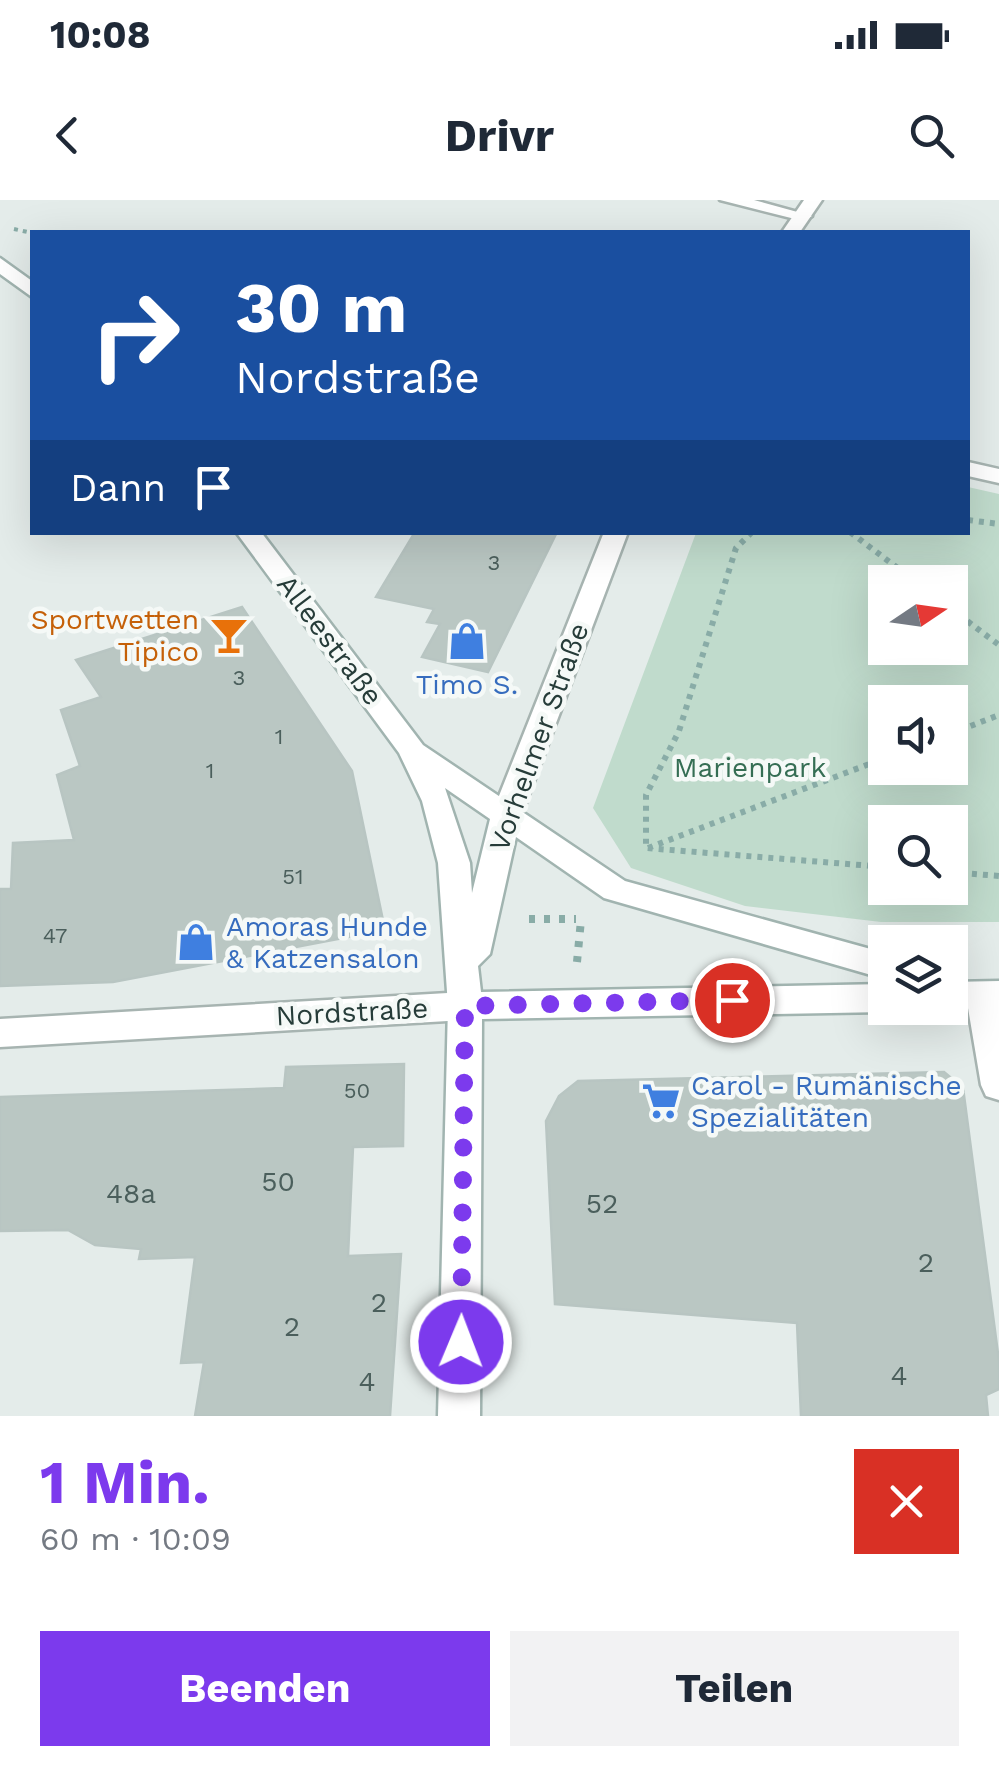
<!DOCTYPE html>
<html lang="de">
<meta charset="utf-8">
<style>
body{margin:0;font-family:"Work Sans",sans-serif;background:#f2f2f3;color:#1f2937;height:100vh;display:flex;flex-direction:column;font-size:38px;white-space:nowrap}
*{box-sizing:border-box;margin:0}
p{font-size:32px;color:#747a83}
.icon{flex:none;width:55px;height:55px;fill:none;stroke:currentColor;stroke-width:2;stroke-linecap:round;stroke-linejoin:round}
.map{position:relative;height:1216px;overflow:hidden}
.panel{display:flex;flex-direction:column;background:#fff;flex:1}
.panel>*{flex:none}
.guide{position:absolute;left:30px;top:30px;width:940px;height:305px;border-radius:0px;box-shadow:0 10px 40px #0002;background:#1a4fa0;color:#fff;overflow:hidden}
.needle{width:65px;rotate:77deg}
.tools{position:absolute;left:868px;top:365px;display:grid;gap:20px}
.tools a{display:grid;place-items:center;width:100px;height:100px;border-radius:0px;background:#fff;box-shadow:0 10px 40px #0002;font-size:50px}
.pin{position:absolute;display:grid;place-items:center;width:85px;height:85px;color:#fff;margin:-42px;border:5px solid #fff;border-radius:50%;box-shadow:0 2px 10px #0007}
.me{position:absolute;width:110px;margin:-55px;rotate:1deg;stroke-linejoin:round;filter:drop-shadow(0 0 8px #0008)}
.turn{display:flex;align-items:center;gap:35px;height:210px;padding:0 40px;font-size:45px}
.turn .icon{width:130px;height:130px;stroke-width:2.5}
.turn b{display:block;font-size:70px;line-height:85px}
.then{display:flex;align-items:center;height:95px;padding:0 40px;background:#0003;gap:20px;font-size:38px}
.round{display:grid;place-items:center;flex:none;width:105px;height:105px;border-radius:0px;background:#f2f2f3}
.head{display:flex;align-items:center;justify-content:space-between;height:170px;padding:0 40px}
h1{font-size:60px;font-weight:700;line-height:75px;color:#7c3aed}
.button{display:flex;gap:20px;margin-top:auto;padding:20px 40px}
.button a{flex:1;height:115px;border-radius:0px;background:#7c3aed;color:#fff;font-size:40px;font-weight:700;line-height:115px;text-align:center}
.button a+a{background:#f2f2f3;color:#1f2937}
.status{display:flex;justify-content:space-between;align-items:center;height:70px;padding:0 50px;background:#fff;direction:ltr}
.status svg{height:28px;fill:currentColor}
header{display:flex;justify-content:space-between;align-items:center;height:130px;padding:0 40px;background:#fff;font-size:45px;font-weight:700}
.map>svg:first-child{display:block}
</style>
<div class="status"><b>10:08</b><svg viewBox="0 0 49 12"><path d="M0 12V9h3v3zM5 12V6h3v6zM10 12V3h3v9zM15 12V0h3v12zM26 1h20v11H26zM47 4h2v5h-2z"/></svg></div>
<header><svg class="icon" aria-label="back" viewBox="0 0 24 24"><path d="M15 5l-7 7 7 7"/></svg>Drivr<svg class="icon" aria-label="search" viewBox="0 0 24 24"><circle cx="10" cy="10" r="6"/><path d="M15 15l6 6"/></svg></header>
<div class="map">
<svg width="999" height="1216" viewBox="0 0 999 1216">
<rect width="100%" height="100%" fill="#e4ecea"/>
<path fill="#c0dbcc" fill-rule="evenodd" d="M968,287L999,294V722H881L745,706L631,668L593,608L696,333L968,332ZM885,382H950V448H885ZM885,502H950V568H885ZM885,622H950V688H885Z"/>
<path fill="#bac7c3" stroke="#b8c5c2" stroke-width="2.5" d="M415,332H557L488,472L422,457L440,424L427,422L434,409L376,397Z
M242,407L352,571L385,730L113,782L0,786V689H11L13,643L74,640L57,575L80,566L61,510L101,497L76,460Z
M404,864L403,946L353,947L348,1056L401,1054L390,1216H195L204,1162L181,1163L195,1057L139,1059L141,1049L95,1045L68,1030L0,1031V897L284,888L286,867Z
M944,872L963,888L999,1161V1189L986,1195L988,1216H801L797,1123L555,1104L546,921L559,896L578,881Z"/>
<g fill="none" stroke-linecap="round" stroke-linejoin="round">
<g stroke="#a7b4b1" stroke-width="5">
<path id="minor" d="M720,0H754L812,16L803,21Z
M968,262L999,269V283L968,276Z
M983,782L995,786L999,794V900L986,896L981,885L966,796L971,786Z
M465,792L477,796L482,806L477,816L465,820L0,847V819Z"/>
</g>
<g stroke="#a7b4b1" stroke-width="5">
<path id="tertiary" d="M804,0H822L800,32H782Z
M604,332H628L521,616L517,624H495L491,616Z"/>
</g>
<g stroke="#a1b4b0" stroke-width="5">
<path id="secondary" d="M0,58L32,81V97L0,74Z
M236,332H261L423,545L625,681L885,753V779L604,698L516,637L490,754L478,766L481,792L885,784V808H897L885,812L482,819L480,1216H438L448,806L438,663L422,601L399,553ZM445,588L490,619L472,693L470,663Z
M999,781V809L944,808H950V782Z"/>
</g>
<path stroke="#89aca7" stroke-width="4" stroke-dasharray="4 5" stroke-linecap="butt" d="M14,29L32,33"/>
<path stroke="#89aca7" stroke-width="6" stroke-dasharray="5 6" stroke-linecap="butt" d="M968,320L999,324
M752,332L736,348L679,531L646,595V648L885,667
M850,332L916,382
M950,408L999,445
M950,534L999,515
M648,648L885,558
M950,672L999,676"/>
<path stroke="#89aca7" stroke-width="8" stroke-dasharray="6 9" stroke-linecap="butt" d="M529,719H576
M577,762L581,720"/>
<use href="#minor" fill="#fff" fill-rule="evenodd"/>
<use href="#tertiary" fill="#fff" fill-rule="evenodd"/>
<use href="#secondary" fill="#fff" fill-rule="evenodd"/>
</g>
<g fill="none" stroke-linecap="round" stroke-linejoin="round">
<path stroke="#7c3aed" stroke-width="18" stroke-dasharray="0 32.4" d="M461,1142L465,806L732,800"/>
</g>
<defs>
<g id="bar-bare" transform="scale(3)"><path d="M-6-5H6L.8 .8V4.5H3.5V6h-7V4.5H-.8V.8Z" fill="#e8710a" stroke="#f5f9f7" stroke-width="2.5" paint-order="stroke"/></g>
<g id="shop-bare" transform="scale(3)"><path d="M-5-2.5h2.3a2.7 3.5 0 0 1 5.4 0H5L5.5 6h-11ZM-1.5-2.5h3a1.5 2.3 0 0 0-3 0Z" fill="#3f7fe0" stroke="#f5f9f7" stroke-width="2.5" paint-order="stroke"/></g>
<g id="supermarket-bare" transform="scale(3)"><path d="M-6-5.5h2.5l.6 2H6L4.5 2H-2.5L-4.4-4H-6ZM-1.5 3.2a1.3 1.3 0 1 0 .1 0ZM3 3.2a1.3 1.3 0 1 0 .1 0Z" fill="#3f7fe0" stroke="#f5f9f7" stroke-width="2.5" paint-order="stroke"/></g>
</defs>
<g fill-rule="evenodd">
<use href="#bar-bare" x="229" y="435"/>
<use href="#shop-bare" x="467" y="441"/>
<use href="#shop-bare" x="196" y="742"/>
<use href="#supermarket-bare" x="661" y="901"/>
</g>
<g text-anchor="middle" dominant-baseline="central" stroke-width="9" stroke-linejoin="round" paint-order="stroke">
<g font-size="22" fill="#4b5f5c">
<text x="494" y="362">3</text>
<text x="239" y="477">3</text>
<text x="279" y="536">1</text>
<text x="210" y="570">1</text>
<text x="293" y="676">51</text>
<text x="55" y="735">47</text>
<text x="357" y="890">50</text>
</g>
<g font-size="28" fill="#c56008" stroke="#f5f9f7" text-anchor="end">
<text x="199" y="419">Sportwetten<tspan x="199" dy="32">Tipico</tspan></text>
</g>
<g font-size="28" fill="#263c39" stroke="#f5f9f7">
<text transform="translate(330 440) rotate(53)">Alleestraße</text>
<text transform="translate(539 537) rotate(-70)">Vorhelmer Straße</text>
<text transform="translate(352 812) rotate(-3)">Nordstraße</text>
</g>
<g font-size="28" fill="#366cbe" stroke="#f5f9f7" text-anchor="start">
<text x="467" y="484" text-anchor="middle">Timo S.</text>
<text x="226" y="726">Amoras Hunde<tspan x="226" dy="32">&amp; Katzensalon</tspan></text>
<text x="691" y="885">Carol - Rumänische<tspan x="691" dy="32">Spezialitäten</tspan></text>
</g>
<g font-size="28" fill="#356e54" stroke="#f5f9f7">
<text x="750" y="567">Marienpark</text>
</g>
<g font-size="28" fill="#4b5f5c">
<text x="278" y="981">50</text>
<text x="131" y="993">48a</text>
<text x="602" y="1003">52</text>
<text x="926" y="1062">2</text>
<text x="379" y="1102">2</text>
<text x="292" y="1126">2</text>
<text x="899" y="1175">4</text>
<text x="367" y="1181">4</text>
</g>
</g>
</svg>
<div class="tools">
<a><svg class="needle" viewBox="-14 -14 28 28"><path d="M0-13l5 13h-10z" fill="#e53935"/><path d="M0 13l5-13h-10z" fill="#747a83"/></svg></a>
<a><svg class="icon" aria-label="sound" viewBox="0 0 24 24"><path d="M4 9h4l5-4v14l-5-4H4zM17 9q2 3 0 6"/></svg></a>
<a><svg class="icon" aria-label="search" viewBox="0 0 24 24"><circle cx="10" cy="10" r="6"/><path d="M15 15l6 6"/></svg></a>
<a><svg class="icon" aria-label="layers" viewBox="0 0 24 24"><path d="M12 4l9 5-9 5-9-5zM3 14l9 5 9-5"/></svg></a>
</div>
<div class="pin" style="left:732px;top:800px;background:#d93025"><svg class="icon" aria-label="arrive" viewBox="0 0 24 24"><path d="M6 21V4h12l-3 4 3 4H6"/></svg></div>
<svg class="me" style="left:461px;top:1142px" viewBox="-20 -20 40 40"><circle r="17" fill="#7c3aed" stroke="#fff" stroke-width="3"/><path d="M0-11L8 9 0 5-8 9z" fill="#fff"/></svg>
<div class="guide">
<div class="turn"><svg class="icon" aria-label="right" viewBox="0 0 24 24"><path d="M7 20v-9h11M14 6l5 5-5 5"/></svg><div><b>30 m</b>Nordstraße</div></div>
<div class="then">Dann<svg class="icon" aria-label="arrive" viewBox="0 0 24 24"><path d="M6 21V4h12l-3 4 3 4H6"/></svg></div>
</div>
</div>
<section class="panel">
<div class="head"><div><h1>1 Min.</h1><p>60 m · 10:09</p></div><a class="round" style="background:#d93025;color:#fff"><svg class="icon" aria-label="close" viewBox="0 0 24 24"><path d="M6 6l12 12M18 6L6 18"/></svg></a></div>
<div class="button"><a>Beenden</a><a>Teilen</a></div>
</section>
